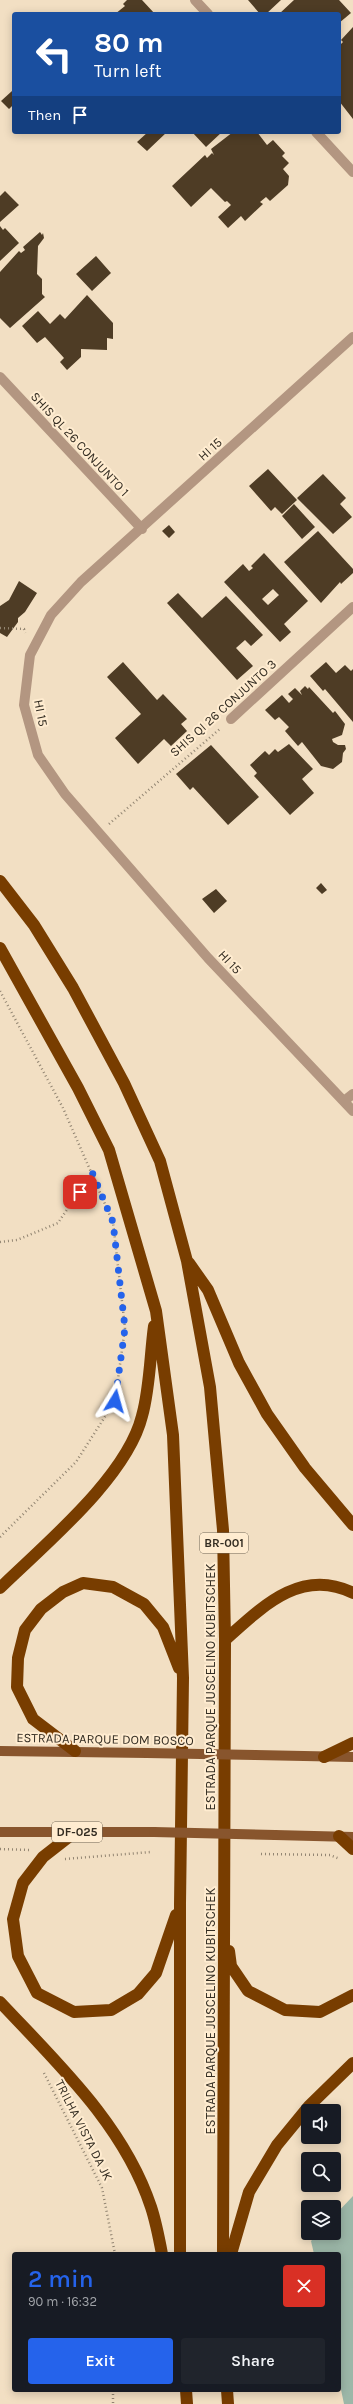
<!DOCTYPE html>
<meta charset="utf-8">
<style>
body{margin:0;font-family:Karla,sans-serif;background:#20242c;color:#f1f3f6;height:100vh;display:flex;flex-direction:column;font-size:15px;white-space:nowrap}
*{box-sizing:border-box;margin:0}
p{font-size:13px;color:#9ea1a6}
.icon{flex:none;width:22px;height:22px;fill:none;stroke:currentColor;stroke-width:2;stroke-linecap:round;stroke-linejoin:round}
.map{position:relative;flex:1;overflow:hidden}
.side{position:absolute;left:12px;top:2252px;width:329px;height:140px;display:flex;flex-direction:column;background:#171b24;border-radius:4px;box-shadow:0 2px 10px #0003}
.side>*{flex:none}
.guide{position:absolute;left:12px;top:12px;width:329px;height:122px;border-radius:4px;box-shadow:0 2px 10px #0003;background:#1a4fa0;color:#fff;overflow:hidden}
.fabs{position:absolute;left:301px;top:2104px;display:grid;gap:8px}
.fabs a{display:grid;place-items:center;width:40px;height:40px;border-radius:4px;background:#171b24;box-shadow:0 2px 10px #0003;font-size:20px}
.pin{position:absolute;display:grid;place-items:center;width:34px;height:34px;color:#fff;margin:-17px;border-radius:8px;box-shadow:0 2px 6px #0006}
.me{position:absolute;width:44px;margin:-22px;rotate:8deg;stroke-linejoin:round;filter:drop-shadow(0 0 3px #0008)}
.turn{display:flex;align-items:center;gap:14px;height:84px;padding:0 16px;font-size:18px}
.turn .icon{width:52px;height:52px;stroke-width:2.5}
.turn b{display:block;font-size:28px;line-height:34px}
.then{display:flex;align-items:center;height:38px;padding:0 16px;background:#0003;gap:8px;font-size:15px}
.round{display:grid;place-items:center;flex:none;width:42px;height:42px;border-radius:4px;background:#20242c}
.summary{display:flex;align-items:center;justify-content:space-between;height:68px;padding:0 16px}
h1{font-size:24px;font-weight:600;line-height:30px;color:#2563eb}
.primary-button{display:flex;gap:8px;margin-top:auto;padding:8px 16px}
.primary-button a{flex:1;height:46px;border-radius:4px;background:#2563eb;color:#fff;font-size:16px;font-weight:600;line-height:46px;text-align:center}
.primary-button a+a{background:#20242c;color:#f1f3f6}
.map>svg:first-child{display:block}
</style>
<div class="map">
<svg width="353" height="2404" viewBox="0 0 353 2404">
<rect width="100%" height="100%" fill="#f2dfc3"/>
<path fill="#9cb7a8" d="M353,2196V2404H344L339,2380V2254H314L311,2241L319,2233H334V2216Z"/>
<path fill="#4e3c25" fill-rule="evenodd" d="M127,0H142L155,14H115L125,6L123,4Z
M248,0H281L266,14H260Z
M294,0H339L351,13L339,23V14H279Z
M353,27V119L339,101V46L343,42L341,40Z
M12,91L14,94V104L9,109L1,101Z
M148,132H167L147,151L137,142Z
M192,132H222L206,147Z
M233,132H257L267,145L273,140L285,153L282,156L289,163L283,169L289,176L288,185L270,201L266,197L260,202L263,204L245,221L241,216L228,228L218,217L231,205L227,201L225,202L211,188L191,207L172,186L205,155L207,158L212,153L214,155L211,149Z
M5,191L19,205L0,222V196Z
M0,226L3,230L5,228L19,243L0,261Z
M40,232L42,235L43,233L44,238L38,246L37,274L42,279V294L45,297L10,328L0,318V272L19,251L21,253L25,250L23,247Z
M96,256L111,273L92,291L76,274Z
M87,295L113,323V339L107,338V350L81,349V357L67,370L60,362L64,358L45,337L37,343L22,326L38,311L50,324L60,314L65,319Z
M268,469L297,500L282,514L275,507L271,511L249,486Z
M323,474L346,498L340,504L352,517L333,534L297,498Z
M294,504L315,527L302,539L282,516Z
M169,525L175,532L169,538L162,531Z
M318,531L353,569V573L341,584L340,582L321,603L284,562Z
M264,553L308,601L284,624L291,632L280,642L224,582L243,564L249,571L253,568L251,566ZM273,589L279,595L268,605L262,599Z
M19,581L37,593L25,612L18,618V622L7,637L0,633V606L9,600Z
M178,593L202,618L226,596L263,635L251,646L245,640L236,648L253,666L237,680L167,603Z
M123,662L157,700L163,694L187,719L181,724L187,731L171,746L164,739L138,764L115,738L141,714L107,677Z
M326,662L336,673L345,665L351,671L353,669V722L325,689L323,691L310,676Z
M305,686L308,689L309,687L333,713L335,711L345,724L342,735L332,739L333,742L338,745H345L346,749L343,753L342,762L333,769L321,766L302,742L298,746L285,731L289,727L279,717L275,720L265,710L282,695L289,703L293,699L288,694L295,688L302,695L300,691Z
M289,744L313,769L302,779L314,793L290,815L254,776L257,773L250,765L265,751L269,755L275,749L278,752Z
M211,745L259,797L228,825L193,787L190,790L176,774Z
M321,883L327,890L322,894L316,888Z
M216,889L227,901L214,913L202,899Z"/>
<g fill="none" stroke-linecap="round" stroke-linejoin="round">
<path stroke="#928572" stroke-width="2.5" stroke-dasharray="1 3" stroke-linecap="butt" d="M0,628L24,629L25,633
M109,824L221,728
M0,991L63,1108L112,1220
M0,1242L17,1240L58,1223L92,1172
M0,1537L76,1462L115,1401L125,1328L113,1222
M0,1849L29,1850
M261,1854L330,1855L340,1859
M65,1859L151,1852
M44,2073L102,2188L115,2254
M113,2390V2404"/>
<path stroke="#b39681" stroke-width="10" d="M195,0L208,14
M316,132L353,172
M353,337L81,582L51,615L30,655L24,705L38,755L65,794L208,958L353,1111
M0,377L142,529
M231,719L353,607
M344,1101L353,1094"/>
<path stroke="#88552d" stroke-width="10" d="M0,1751L147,1753
M255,1755L353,1757
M0,1832H154
M275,1835L353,1837"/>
<path stroke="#783d00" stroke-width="12" d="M0,881L34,925L73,988L124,1083L160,1161L187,1261L210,1387L223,1530L225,1640L223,2254
M0,948L78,1088L109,1150L156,1311L173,1435L183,1678L180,1904V2254
M189,1263L208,1290L239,1363L267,1414L305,1468L353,1525
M0,1588C44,1545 127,1477 142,1416C150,1388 150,1355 154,1326
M225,1640C262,1607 301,1567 353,1593
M75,1751L33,1719L17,1687L18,1658L25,1630L41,1609L63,1592L83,1583L113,1587L144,1604L163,1627L179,1668
M324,1757L353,1743
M75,1832L43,1857L23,1883L13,1919L18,1956L37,1993L74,2012L111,2010L138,1994L156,1973L176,1915
M339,1836L353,1849
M229,1951L231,1966L248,1991L285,2010L320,2012L353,1995
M0,2002C57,2063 124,2125 151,2207C156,2222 159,2238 162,2254
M231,2254L249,2192L277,2145L309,2106L353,2063
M186,2390L187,2404
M227,2390L228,2404"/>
<path stroke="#88552d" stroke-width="10" d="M147,1753L255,1755
M154,1832L275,1835"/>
</g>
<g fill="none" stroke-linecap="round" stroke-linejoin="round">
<path stroke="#2563eb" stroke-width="7" stroke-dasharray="0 12.6" d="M80,1192L92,1172L113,1222L125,1328L115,1401"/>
</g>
<g text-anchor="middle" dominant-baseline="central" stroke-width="4" stroke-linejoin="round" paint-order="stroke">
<g fill="#ffecd0" stroke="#716656" stroke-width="1">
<rect x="200" y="1533" width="48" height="20" rx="3"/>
<rect x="52" y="1822" width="50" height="20" rx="3"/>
</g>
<g font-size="12" font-weight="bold" fill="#342d22">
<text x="224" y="1543">BR-001</text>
<text x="77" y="1832">DF-025</text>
</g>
<g font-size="13" fill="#342d22" stroke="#ffecd0">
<text transform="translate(80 444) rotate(47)">SHIS QL 26 CONJUNTO 1</text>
<text transform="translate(210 449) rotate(-42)">HI 15</text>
<text transform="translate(223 708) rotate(-42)">SHIS QI 26 CONJUNTO 3</text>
<text transform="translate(41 713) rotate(79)">HI 15</text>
<text transform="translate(230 962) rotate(47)">HI 15</text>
<text transform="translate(210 1687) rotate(-90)">ESTRADA PARQUE JUSCELINO KUBITSCHEK</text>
<text transform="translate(105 1739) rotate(1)">ESTRADA PARQUE DOM BOSCO</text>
<text transform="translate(210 2011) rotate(-90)">ESTRADA PARQUE JUSCELINO KUBITSCHEK</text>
<text transform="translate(84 2130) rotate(63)">TRILHA VISTA DA JK</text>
</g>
</g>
</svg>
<div class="fabs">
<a><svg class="icon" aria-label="sound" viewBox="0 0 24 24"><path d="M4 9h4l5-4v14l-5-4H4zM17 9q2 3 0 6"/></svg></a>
<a><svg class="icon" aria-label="search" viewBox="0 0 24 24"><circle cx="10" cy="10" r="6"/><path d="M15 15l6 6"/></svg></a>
<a><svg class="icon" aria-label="layers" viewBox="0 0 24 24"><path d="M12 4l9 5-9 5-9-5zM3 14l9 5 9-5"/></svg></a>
</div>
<div class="pin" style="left:80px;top:1192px;background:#d93025"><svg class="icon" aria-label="arrive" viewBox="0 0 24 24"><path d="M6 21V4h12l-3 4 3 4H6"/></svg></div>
<svg class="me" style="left:115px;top:1401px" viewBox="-20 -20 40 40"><path d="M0-17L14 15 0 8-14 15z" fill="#2563eb" stroke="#fff" stroke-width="4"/></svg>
<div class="guide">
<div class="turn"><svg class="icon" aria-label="left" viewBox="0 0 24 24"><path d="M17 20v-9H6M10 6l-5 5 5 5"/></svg><div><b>80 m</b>Turn left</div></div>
<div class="then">Then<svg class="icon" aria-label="arrive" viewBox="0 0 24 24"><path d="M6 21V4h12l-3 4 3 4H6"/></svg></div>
</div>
<section class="side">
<div class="summary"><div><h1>2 min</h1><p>90 m · 16:32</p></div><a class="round" style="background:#d93025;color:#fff"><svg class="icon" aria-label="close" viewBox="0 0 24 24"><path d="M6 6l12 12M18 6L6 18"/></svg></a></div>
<div class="primary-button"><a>Exit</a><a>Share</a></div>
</section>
</div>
